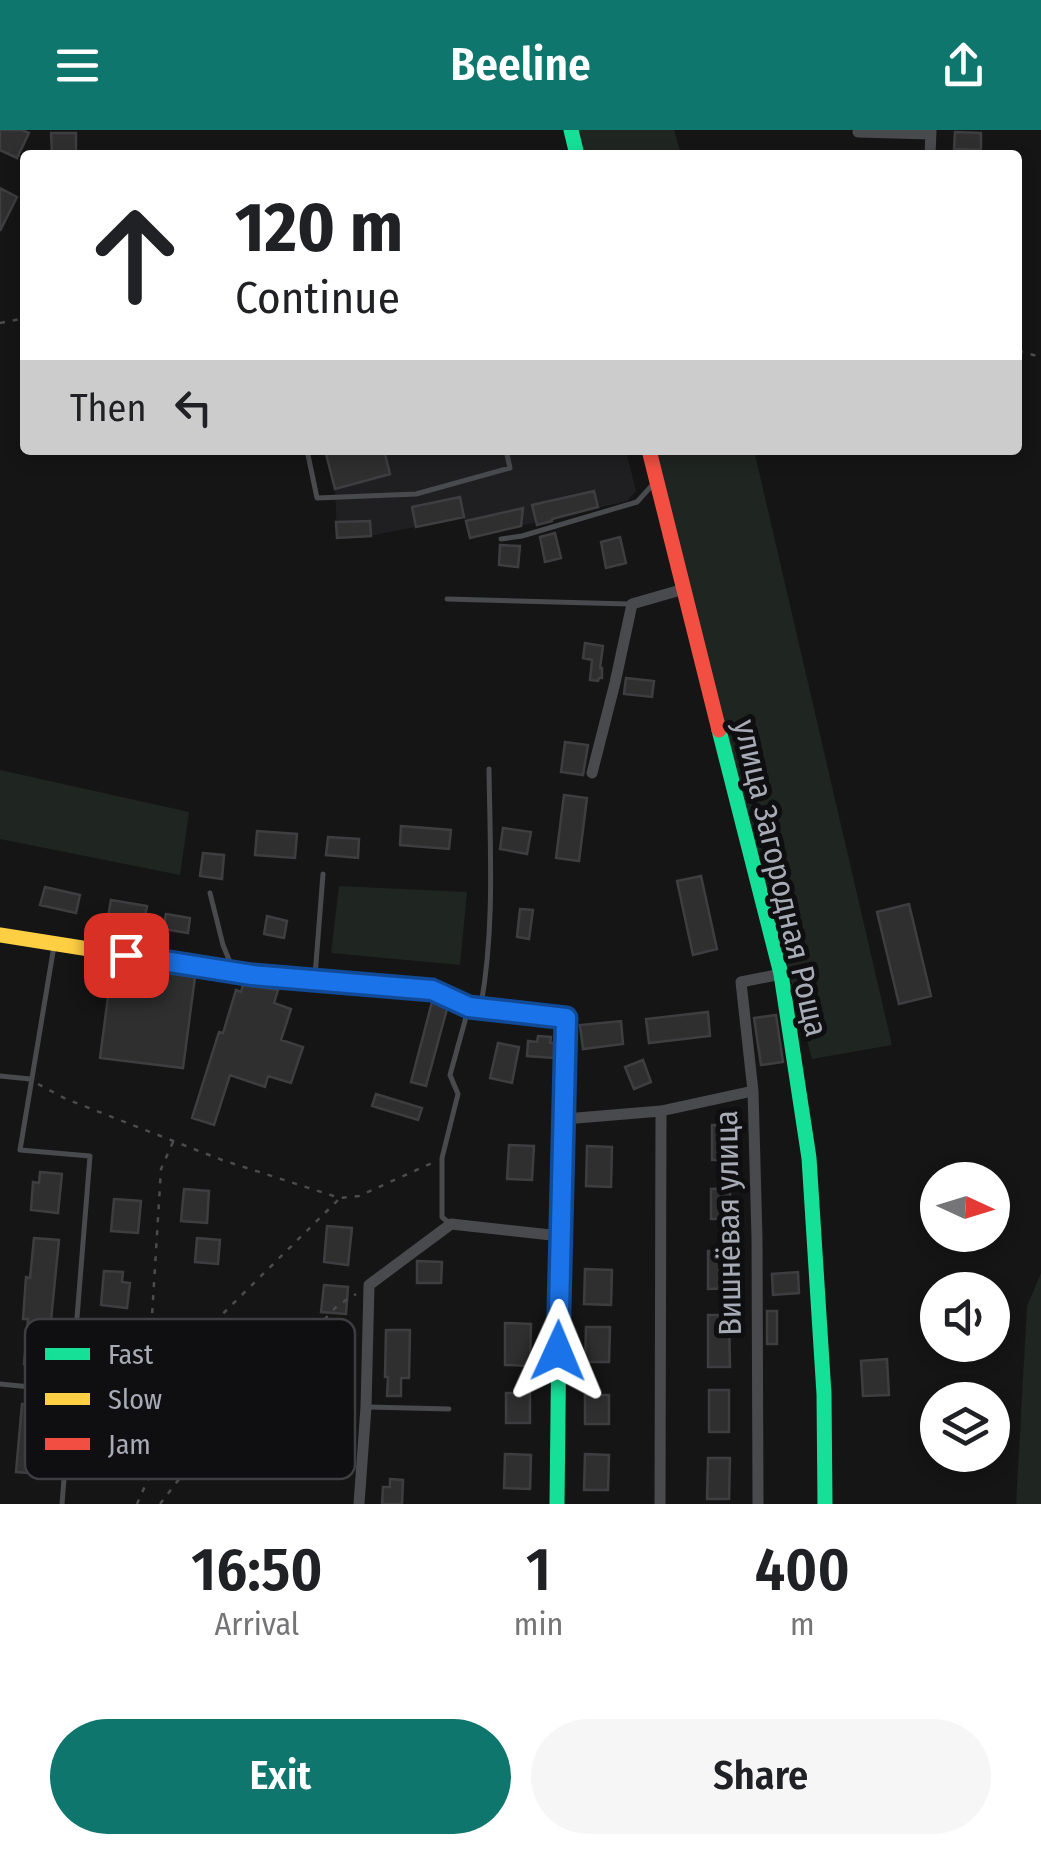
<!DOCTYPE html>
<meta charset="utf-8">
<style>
body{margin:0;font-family:"Fira Sans Condensed",sans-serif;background:#f6f6f6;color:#202124;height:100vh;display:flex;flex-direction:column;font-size:38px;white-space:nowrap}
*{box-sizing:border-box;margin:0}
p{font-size:32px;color:#757577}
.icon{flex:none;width:55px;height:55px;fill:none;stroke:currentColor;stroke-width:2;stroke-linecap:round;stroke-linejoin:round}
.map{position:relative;height:1374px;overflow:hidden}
.details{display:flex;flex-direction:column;background:#fff;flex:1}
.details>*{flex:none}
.banner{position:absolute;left:20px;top:20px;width:1002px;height:305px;border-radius:10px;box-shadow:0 5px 15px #0003;background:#fff;color:#202124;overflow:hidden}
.needle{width:65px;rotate:94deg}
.tools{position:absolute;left:920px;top:1032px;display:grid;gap:20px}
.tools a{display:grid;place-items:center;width:90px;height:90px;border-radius:50%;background:#fff;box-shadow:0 5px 15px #0003;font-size:50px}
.pin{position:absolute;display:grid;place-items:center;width:85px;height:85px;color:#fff;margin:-42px;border-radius:20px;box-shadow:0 5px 15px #0006}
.me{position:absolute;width:110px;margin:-55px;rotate:1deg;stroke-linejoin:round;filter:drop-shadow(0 0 8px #0008)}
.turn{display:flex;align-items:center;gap:35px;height:210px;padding:0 50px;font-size:45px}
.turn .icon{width:130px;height:130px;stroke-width:2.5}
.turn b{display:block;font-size:70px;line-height:85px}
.then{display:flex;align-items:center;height:95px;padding:0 50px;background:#0003;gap:20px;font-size:38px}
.eta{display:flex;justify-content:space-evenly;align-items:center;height:170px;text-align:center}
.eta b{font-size:60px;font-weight:600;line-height:70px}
.primary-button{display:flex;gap:20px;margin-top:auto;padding:20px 50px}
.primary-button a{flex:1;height:115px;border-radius:60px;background:#0f766e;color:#fff;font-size:40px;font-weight:600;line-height:115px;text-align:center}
.primary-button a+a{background:#f6f6f6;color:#202124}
header{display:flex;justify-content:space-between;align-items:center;height:130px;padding:0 50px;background:#0f766e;color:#fff;font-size:45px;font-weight:600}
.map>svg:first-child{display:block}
</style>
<header><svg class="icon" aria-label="menu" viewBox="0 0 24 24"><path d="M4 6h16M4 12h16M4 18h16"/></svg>Beeline<svg class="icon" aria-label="share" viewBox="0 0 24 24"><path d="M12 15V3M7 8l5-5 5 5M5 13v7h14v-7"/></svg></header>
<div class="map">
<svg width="1041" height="1374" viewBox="0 0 1041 1374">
<rect width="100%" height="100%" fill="#151515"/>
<path fill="#1f1f21" d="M325,320H626L636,361L627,371L470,408L463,387L371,406L337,408L335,359Z"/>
<path fill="#1f2520" d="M571,0H674L681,25H577Z
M650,320H754L892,915L812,929Z
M0,640L189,682L180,745L0,709Z
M339,756L467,762L460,835L331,823Z
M1041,1143V1374H1016L1027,1176Z"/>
<path fill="#2f2f30" stroke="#3e3e41" stroke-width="2.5" d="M0,0H22L29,3L17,28L0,20Z
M955,2L981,3V20L954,19Z
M51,3H76V25H52Z
M0,58L17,67L0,101Z
M325,320H384L390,344L335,359Z
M594,361L598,377L552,389V391L537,395L532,375Z
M460,367L464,387L416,397L412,377Z
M523,378L521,396L470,408L466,391Z
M370,391L371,406L337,408L336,392Z
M555,403L561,428L545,432L540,407Z
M620,407L626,433L606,438L601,412Z
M500,415L520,416L518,437L499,435Z
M585,513L603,516L600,538H602V548H599L598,551L590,550L592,530L583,528Z
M626,548L654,551L652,567L624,564Z
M565,612L588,615L583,645L561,642Z
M564,665L587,668L579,731L556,728Z
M401,696L451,700L449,719L400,715Z
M503,698L531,702L527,724L500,719Z
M257,701L297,704L295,728L255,725Z
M328,707L359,709L358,728L326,725Z
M203,723L224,725L222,749L200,746Z
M701,746L717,819L693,825L677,751Z
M45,757L80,765L76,783L40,775Z
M111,770L147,776L143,798L107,792Z
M909,774L931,866L899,874L877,782Z
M520,779L533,780L529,809L517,807Z
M166,784L190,788L188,803L163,799Z
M267,786L287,791L284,808L264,804Z
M112,836L195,847L183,938L100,928Z
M243,855L278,860L274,873L291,879L281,910L303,917L291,953L268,946L265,957L230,945L214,995L192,988L219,902L223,903L236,860L241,862Z
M432,872L447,879L426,956L411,952Z
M708,882L710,906L649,913L646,889Z
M776,885L783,932L761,935L754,888Z
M621,891L623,914L583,919L580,895Z
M538,906L551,907L550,913H554V928L527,926L528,911L537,912Z
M498,913L519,917L512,953L490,948Z
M643,930L651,952L634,959L625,937Z
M376,964L422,978L418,990L372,976Z
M712,995H731L732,1030H712Z
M509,1015L534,1016L532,1050L507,1049Z
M587,1016L612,1017L611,1057L586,1056Z
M40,1042L62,1044L58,1083L31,1080L33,1052L39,1053Z
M730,1058V1089H711V1059Z
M184,1059L209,1061L207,1093L181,1091Z
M114,1069L141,1071L138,1103L111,1101Z
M327,1096L352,1098L348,1135L324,1132Z
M34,1108L59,1110L49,1210H52L49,1245L31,1243V1235L24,1234L28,1189H23L26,1147L30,1148Z
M197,1108L220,1110L218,1134L195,1132Z
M708,1121H733V1158L708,1159Z
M417,1131L442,1132L441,1153H417Z
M585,1139L612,1140L611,1175L584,1174Z
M104,1141L123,1142L122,1152L130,1153L127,1178L101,1175Z
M798,1142L799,1163L773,1165L772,1144Z
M324,1155L348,1157L346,1184L321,1182Z
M767,1181H777V1214H767Z
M708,1185H729L730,1237H708Z
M505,1193L531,1194L530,1236L505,1235Z
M586,1197H610L609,1232H585Z
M386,1200H410L409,1248H401V1266H387L388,1247H385Z
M887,1229L889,1265L863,1266L861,1231Z
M709,1260H729V1302H709Z
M506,1263H530V1293H506Z
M585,1265H609V1294H585Z
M22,1274L48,1276L42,1344L16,1342Z
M505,1324L531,1325L530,1359L504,1358Z
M585,1324L609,1325L608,1360H584Z
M708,1328H730L729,1369H707Z
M390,1349L403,1350L402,1374H382L383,1357H390Z"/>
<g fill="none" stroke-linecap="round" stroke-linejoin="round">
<path stroke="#4b4c4f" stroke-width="2.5" stroke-dasharray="5 8" stroke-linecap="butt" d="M0,193L25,188
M1018,221L1041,227
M38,954L66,969L222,1030L340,1068L359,1066L432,1033
M149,1235L161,1039L173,1012
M137,1374L161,1320L159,1277L161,1249L172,1234L339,1069
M160,1374L196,1327L338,1175L356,1164"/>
<path stroke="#494a4e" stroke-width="5" d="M307,320L317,368L416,364L510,338L506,320
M501,409L522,406L637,372L655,352
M447,469L629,474
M210,763L223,815L232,837
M54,816L20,1020L90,1026L62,1374
M315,846L323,744
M481,875C495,797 490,717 489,639
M0,946L30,949
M450,1094L442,1087V1028L458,964L450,945L468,880
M0,1254L71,1261
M369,1277L449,1279"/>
<path stroke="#494a4e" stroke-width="11" d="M858,2L931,4
M930,25L931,0
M592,643L615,553L632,474L684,459
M565,989L661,981L753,961
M359,1374L366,1277L369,1155L451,1094L560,1106
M660,1374L661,981
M758,1374L757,1108L753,961L741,852L781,844"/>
<path stroke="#16e098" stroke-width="15" d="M571,0L577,25
M719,600L781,844L809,1028L824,1264L825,1374
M369,855L432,860L469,877L566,888L560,1106L557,1374"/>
<path stroke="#ffcf43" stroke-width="15" d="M0,805L253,845L369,855"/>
<path stroke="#f24e42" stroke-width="15" d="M649,320L719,600"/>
</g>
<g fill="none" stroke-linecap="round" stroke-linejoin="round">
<g stroke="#114b97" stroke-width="25">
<path id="route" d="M126,825L252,845L432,860L469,877L566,888L558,1221"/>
</g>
<use href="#route" stroke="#1a73e8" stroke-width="18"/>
</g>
<g text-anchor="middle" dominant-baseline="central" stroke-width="10" stroke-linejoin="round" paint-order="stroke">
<g font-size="32" fill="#a7abb5" stroke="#0f0f11">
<text transform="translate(781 748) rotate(77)">улица Загородная Роща</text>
<text transform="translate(728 1093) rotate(-91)">Вишнёвая улица</text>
</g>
</g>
<rect x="25" y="1189" width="330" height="160" rx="15" fill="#0f0f11" stroke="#3d3e42" stroke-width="2.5"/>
<rect x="45" y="1218" width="45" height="12" fill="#16e098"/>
<rect x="45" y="1263" width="45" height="12" fill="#ffcf43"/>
<rect x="45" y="1308" width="45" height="12" fill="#f24e42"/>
<g font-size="28" fill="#a7abb5">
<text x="108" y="1234">Fast</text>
<text x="108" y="1279">Slow</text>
<text x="108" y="1324">Jam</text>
</g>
</svg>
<div class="tools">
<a><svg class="needle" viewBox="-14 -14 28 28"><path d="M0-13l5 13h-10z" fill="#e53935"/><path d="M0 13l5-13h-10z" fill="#757577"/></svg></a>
<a><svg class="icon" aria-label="sound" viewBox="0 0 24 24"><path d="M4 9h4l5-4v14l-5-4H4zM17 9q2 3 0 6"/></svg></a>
<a><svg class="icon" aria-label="layers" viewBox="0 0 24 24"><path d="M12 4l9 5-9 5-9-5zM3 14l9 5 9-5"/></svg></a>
</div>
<div class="pin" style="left:126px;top:825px;background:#d93025"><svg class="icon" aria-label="arrive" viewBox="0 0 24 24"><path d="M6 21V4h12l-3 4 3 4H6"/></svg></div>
<svg class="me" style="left:558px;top:1221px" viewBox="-20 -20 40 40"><path d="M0-17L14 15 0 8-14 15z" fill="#1a73e8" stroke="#fff" stroke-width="4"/></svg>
<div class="banner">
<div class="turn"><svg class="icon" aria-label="ahead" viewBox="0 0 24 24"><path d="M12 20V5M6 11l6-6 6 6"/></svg><div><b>120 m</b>Continue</div></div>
<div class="then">Then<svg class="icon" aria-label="left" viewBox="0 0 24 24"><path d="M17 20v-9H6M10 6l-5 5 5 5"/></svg></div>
</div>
</div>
<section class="details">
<div class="eta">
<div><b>16:50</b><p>Arrival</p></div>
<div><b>1</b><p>min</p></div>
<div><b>400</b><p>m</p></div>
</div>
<div class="primary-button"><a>Exit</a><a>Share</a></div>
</section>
